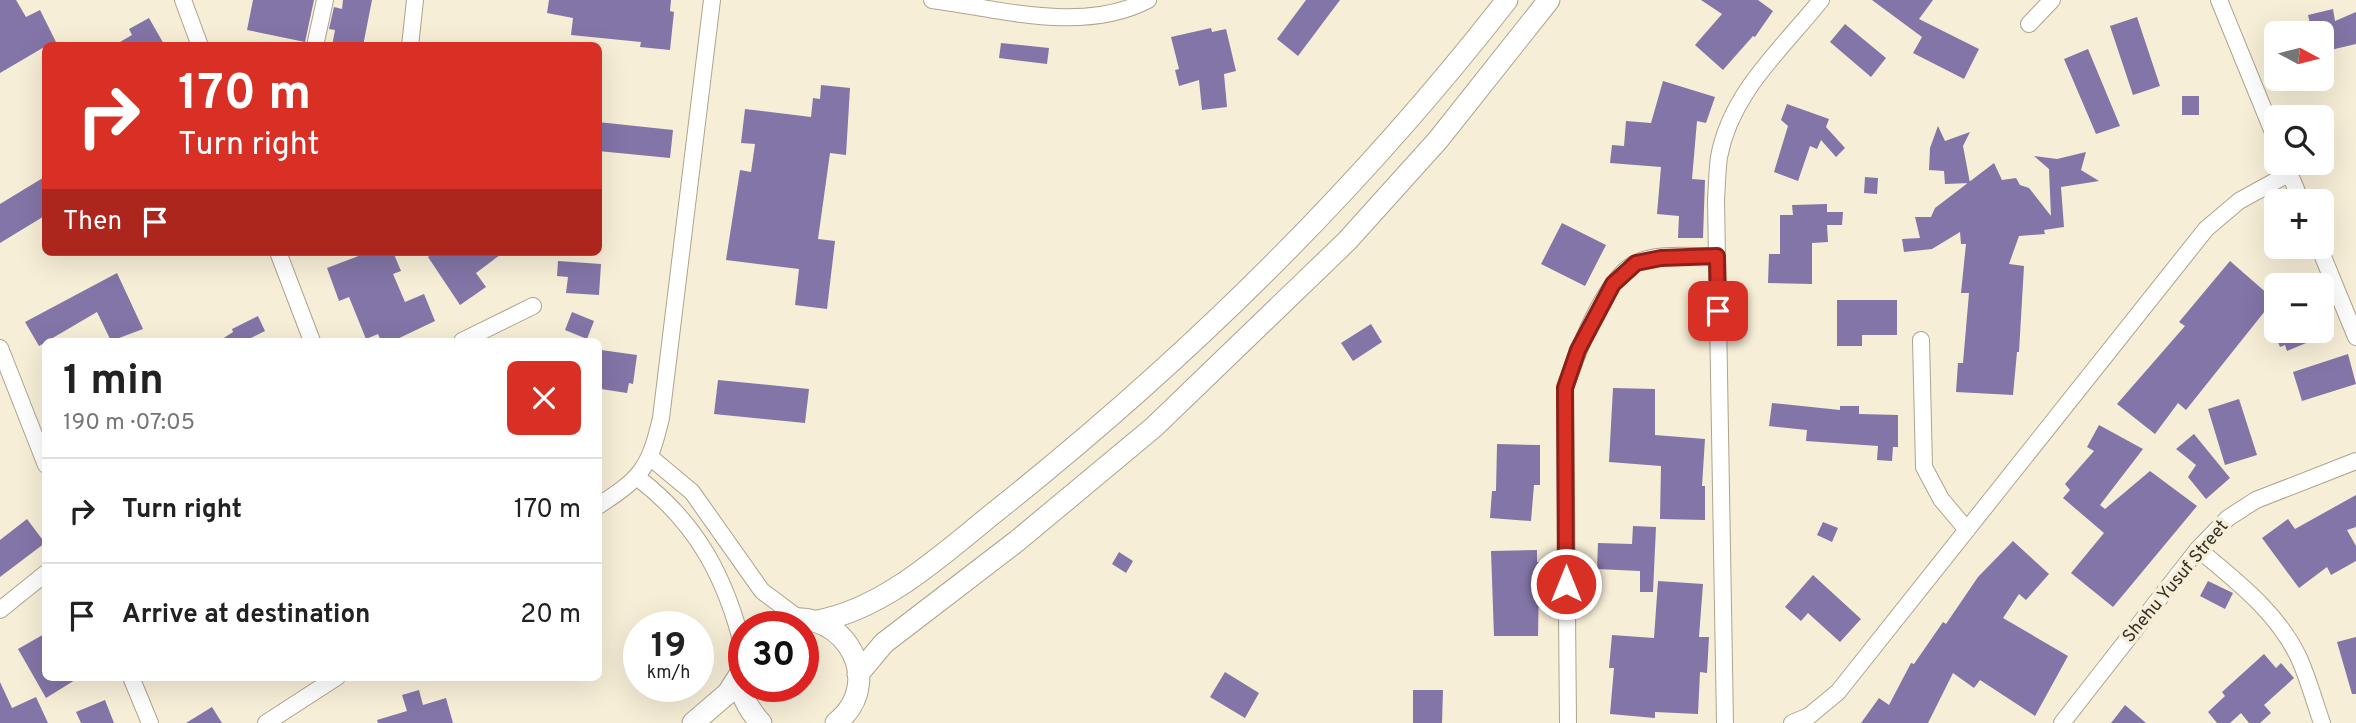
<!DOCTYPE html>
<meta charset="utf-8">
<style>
body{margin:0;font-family:Overpass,sans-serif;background:#f2f2f2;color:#222;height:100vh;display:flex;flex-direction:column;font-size:26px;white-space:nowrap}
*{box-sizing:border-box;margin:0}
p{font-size:23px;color:#767676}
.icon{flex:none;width:38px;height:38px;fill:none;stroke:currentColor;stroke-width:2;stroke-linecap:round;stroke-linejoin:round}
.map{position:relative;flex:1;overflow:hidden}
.details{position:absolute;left:42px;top:338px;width:560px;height:343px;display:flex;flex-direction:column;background:#fff;border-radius:10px;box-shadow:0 7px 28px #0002}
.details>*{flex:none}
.guide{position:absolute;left:42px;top:42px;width:560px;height:214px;border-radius:10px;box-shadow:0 7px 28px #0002;background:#d93025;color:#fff;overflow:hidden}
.needle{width:46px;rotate:97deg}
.buttons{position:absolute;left:2264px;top:21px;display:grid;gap:14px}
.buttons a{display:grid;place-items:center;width:70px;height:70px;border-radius:10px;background:#fff;box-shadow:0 7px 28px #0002;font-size:35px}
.speed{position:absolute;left:623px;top:611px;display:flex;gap:14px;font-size:35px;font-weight:700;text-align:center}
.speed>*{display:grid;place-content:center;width:91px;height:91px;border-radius:50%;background:#fff;box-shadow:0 7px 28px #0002;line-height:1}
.speed small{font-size:18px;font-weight:400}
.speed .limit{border:10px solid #d22;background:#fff;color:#111}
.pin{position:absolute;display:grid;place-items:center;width:60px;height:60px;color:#fff;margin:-30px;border-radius:14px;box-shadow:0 4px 10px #0006}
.me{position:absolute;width:77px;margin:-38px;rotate:0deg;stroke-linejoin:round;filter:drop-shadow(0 0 5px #0008)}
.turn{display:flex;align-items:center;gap:24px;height:147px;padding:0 21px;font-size:32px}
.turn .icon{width:91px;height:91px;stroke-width:2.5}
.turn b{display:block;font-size:49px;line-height:60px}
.then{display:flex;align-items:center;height:66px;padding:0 21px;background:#0003;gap:14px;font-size:26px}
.round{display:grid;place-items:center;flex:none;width:74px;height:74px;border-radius:10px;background:#f2f2f2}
.overview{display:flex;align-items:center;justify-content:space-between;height:119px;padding:0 21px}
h1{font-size:42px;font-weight:700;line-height:52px}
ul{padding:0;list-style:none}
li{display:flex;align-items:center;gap:21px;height:105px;padding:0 21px;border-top:2px solid #e0e0e0}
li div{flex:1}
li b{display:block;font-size:26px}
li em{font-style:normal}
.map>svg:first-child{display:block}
</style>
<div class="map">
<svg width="2356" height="723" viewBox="0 0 2356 723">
<rect width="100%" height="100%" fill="#f7eed7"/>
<path fill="#8375a7" d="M0,0H16L26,17L40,10L58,46H46L0,73Z
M253,0H314L305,42L247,30Z
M343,0H372L363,46H332L335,30L329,29L334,7L342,9Z
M549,0H671L670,11L674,12L670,50L640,47L641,42L571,35L573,18L547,13Z
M1306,0H1340L1298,56L1277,39Z
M1701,0H1758L1773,11L1755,37L1753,36L1723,70L1695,45L1722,14Z
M1872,0H1933L1919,19L1979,49L1964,79L1913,53L1922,37Z
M2333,9L2335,21L2356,12V44L2322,52V33H2312L2308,15Z
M2137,17L2160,86L2133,95L2110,26Z
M149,18L165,46H113L132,35L129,29Z
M1845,24L1886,58L1871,77L1830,42Z
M1211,28L1212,32L1226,29L1236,71L1224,74L1227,107L1202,110L1199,80L1179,86L1175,70L1179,69L1171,37Z
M1001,43L1049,48L1047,64L999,58Z
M2088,49L2120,126L2096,134L2064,59Z
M1663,81L1715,97L1706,123L1697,121L1692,179L1705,180L1703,238H1678L1679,216L1657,214L1661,167L1610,163L1612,145L1624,146L1626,121L1651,123Z
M821,85L850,88L846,155L830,153L818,239L835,241L827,309L795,305L799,269L726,260L740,170L751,172L755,144L741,143L745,109L811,117L813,98L820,99Z
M2182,96H2199V115H2182Z
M1787,104L1829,119L1826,127L1845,148L1836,157L1821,140L1817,149L1810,146L1798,181L1774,172L1788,126L1781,120Z
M598,122L673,130L670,158L598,151Z
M1938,126L1945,141L1970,132L1963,146L1970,183L1945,184L1944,171L1929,170L1930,148Z
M2086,152L2081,170L2099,181L2061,187L2064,227L2044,230L2045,234L2019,236L2009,264L2024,266L2019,352H2017L2013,395L1956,392L1958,363H1963L1969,293H1961L1966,244H1961L1960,232L1932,249L1904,252L1902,239L1920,238L1915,217H1931L1935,208L1994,163L2002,180L2016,178L2020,185L2029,188L2051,216L2049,169L2034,156L2057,159Z
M46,176V215L0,243V204Z
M1865,177L1878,178L1877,194L1864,193Z
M1827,204V212H1843L1842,225H1827L1828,242L1812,243V284L1768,283L1769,254H1780V215H1793L1792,205Z
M1562,223L1606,245L1585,286L1541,264Z
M369,252H393L401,271L393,274L405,302L424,294L435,321L393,341H381L378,334L366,339L349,297L339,301L327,268Z
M435,252H504L476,273L486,287L460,305L428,257Z
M558,261L601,264L599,295L566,293L568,277L557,276Z
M2230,261L2277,302V331H2335L2287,351L2285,345L2280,347L2265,311L2186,410L2178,403L2155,434L2117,404L2185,326L2179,322Z
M117,273L143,329L111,341L97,312L39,346L25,322Z
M1837,300H1897V335H1862V346H1837Z
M572,312L594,321L587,339L565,330Z
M258,316L265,331L245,341H219L233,332L232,329Z
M1371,324L1382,342L1353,361L1341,343Z
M601,350L637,355L633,384L629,383L627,393L601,389Z
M2348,354L2356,384L2302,401L2293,372Z
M718,380L809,389L805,423L714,414Z
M1613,388L1655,389V435L1705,439L1702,486H1705V520L1660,519L1661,466L1609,462Z
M2239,399L2257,455L2225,465L2208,409Z
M1772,403L1840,410V406H1859V414L1898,415V447H1893L1892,461L1877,460L1878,446L1806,441L1807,430L1769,426Z
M2099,425L2143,449L2100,505L2105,509L2150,471L2197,506L2113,607L2071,573L2104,533L2063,498L2070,490L2065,484L2094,451L2087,447Z
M2194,434L2230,478L2206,499L2188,477L2196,465L2176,449Z
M1497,444L1540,445V485H1534L1531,521L1490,518L1492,491H1496Z
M2356,495V527L2347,530L2356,546V561L2331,575L2327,567L2299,588L2262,538L2288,519L2295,529Z
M27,519L45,543L0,577V540Z
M1823,522L1838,528L1832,542L1817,535Z
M1633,526L1656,527L1653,592H1640V571L1597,569L1598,543L1632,544Z
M2013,541L2049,574L2026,600L2019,594L2003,618L2068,656L2035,716L1980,680L1974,688L1953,673L1928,723H1861L1879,698L1889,705L1911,663L1914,664L1943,622L1946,624L1978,577Z
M1537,550V562H1542L1543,584H1539L1538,636H1494L1491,551Z
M1119,552L1133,561L1126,573L1112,564Z
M1813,575L1861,619L1840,642L1808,613L1801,621L1785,607Z
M1658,581L1703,584L1699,637H1709L1707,673L1700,672L1698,714L1655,712V718L1610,714L1614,668H1609L1612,635L1654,638Z
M2208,581L2233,593L2225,609L2200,596Z
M46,633V677H80L46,698L18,649Z
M2356,637V694H2352L2337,642Z
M2264,654L2276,668L2281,663L2294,678L2264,705L2271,713L2260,723H2249L2241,713L2230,723H2217L2208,712L2225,696L2222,692Z
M1225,672L1259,693L1245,718L1210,697Z
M0,682L12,708L36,697L48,723H0Z
M419,690L423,705L446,698L453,723H378L377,720L407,711L402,695Z
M1413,690H1443L1442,723H1413Z
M105,700L114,723H81L76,712Z
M2125,705L2146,723H2111Z
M212,707L222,723H186Z"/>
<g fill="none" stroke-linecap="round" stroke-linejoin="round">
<g stroke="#ada48f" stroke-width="18">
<path id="minor" d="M183,0L200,46
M932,0C1000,9 1083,34 1148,0
M2219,0L2277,142
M2029,24L2052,0
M315,46L325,0
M410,46L415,0
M2285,163L2301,201
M2319,247L2356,337
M278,252L312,341
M1921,340L1924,467L1941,499L1967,530
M462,341L533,306
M0,348L46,465
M650,457L692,492L762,591L798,618
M638,478C698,524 726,578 744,651
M598,506C641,478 649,469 661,418L712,0
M2198,549C2236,581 2276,611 2298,656C2308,677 2314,701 2322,723
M0,610L46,573
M131,677L150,723
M266,723L337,677
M1568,723L1565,388C1576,356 1604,278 1636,263C1658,252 1693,257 1717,256
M1725,723L1716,200C1717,186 1717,171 1719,157C1731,92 1782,49 1821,0
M1792,723L1809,716L1838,692L2206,229L2239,201L2290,173
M2062,723L2198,549L2228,518L2256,500L2356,461"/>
</g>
<g stroke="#ada48f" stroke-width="23">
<path id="major" d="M817,621C886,609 947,550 1000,508C1188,358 1359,190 1507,0
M769,626C835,594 892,678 836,723
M744,657C735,682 743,704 761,723
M858,674L884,643L1017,541L1154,427L1347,241L1438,140L1549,0
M693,723L728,693L740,674"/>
</g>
<use href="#minor" stroke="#fff" stroke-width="16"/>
<use href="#major" stroke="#fff" stroke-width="21"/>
</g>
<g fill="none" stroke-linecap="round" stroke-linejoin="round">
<g stroke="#8d1f18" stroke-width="18">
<path id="route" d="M1566,584L1565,388L1578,350L1613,284L1636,263L1661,258L1717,256L1718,311"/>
</g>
<use href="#route" stroke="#d93025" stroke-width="12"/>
</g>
<g text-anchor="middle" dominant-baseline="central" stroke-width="7" stroke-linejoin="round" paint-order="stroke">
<g font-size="18" fill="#343028" stroke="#f7eed7">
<text transform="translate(2176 582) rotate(-50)">Shehu Yusuf Street</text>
</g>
</g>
</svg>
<div class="buttons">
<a><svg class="needle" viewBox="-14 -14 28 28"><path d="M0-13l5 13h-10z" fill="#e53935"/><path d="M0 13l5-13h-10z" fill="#767676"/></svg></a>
<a><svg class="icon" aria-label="search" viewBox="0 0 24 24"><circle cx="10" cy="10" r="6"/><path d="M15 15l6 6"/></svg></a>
<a>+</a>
<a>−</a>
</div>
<div class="speed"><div>19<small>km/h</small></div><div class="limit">30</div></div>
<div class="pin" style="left:1718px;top:311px;background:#d93025"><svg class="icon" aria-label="arrive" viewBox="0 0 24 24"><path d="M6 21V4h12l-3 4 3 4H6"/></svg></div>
<svg class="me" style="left:1566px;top:584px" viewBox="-20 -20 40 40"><circle r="17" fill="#d93025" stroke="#fff" stroke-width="3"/><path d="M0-11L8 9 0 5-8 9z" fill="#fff"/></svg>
<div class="guide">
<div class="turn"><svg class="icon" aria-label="right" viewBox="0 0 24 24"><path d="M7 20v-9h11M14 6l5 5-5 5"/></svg><div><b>170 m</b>Turn right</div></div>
<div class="then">Then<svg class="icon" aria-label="arrive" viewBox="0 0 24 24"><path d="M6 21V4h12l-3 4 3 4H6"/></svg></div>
</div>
<section class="details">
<div class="overview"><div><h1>1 min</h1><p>190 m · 07:05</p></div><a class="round" style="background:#d93025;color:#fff"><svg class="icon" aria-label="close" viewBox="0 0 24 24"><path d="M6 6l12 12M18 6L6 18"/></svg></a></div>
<ul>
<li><svg class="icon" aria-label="right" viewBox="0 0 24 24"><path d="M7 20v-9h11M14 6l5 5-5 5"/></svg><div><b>Turn right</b></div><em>170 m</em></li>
<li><svg class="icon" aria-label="arrive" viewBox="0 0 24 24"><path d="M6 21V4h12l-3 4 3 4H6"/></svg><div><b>Arrive at destination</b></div><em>20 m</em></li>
</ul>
</section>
</div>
